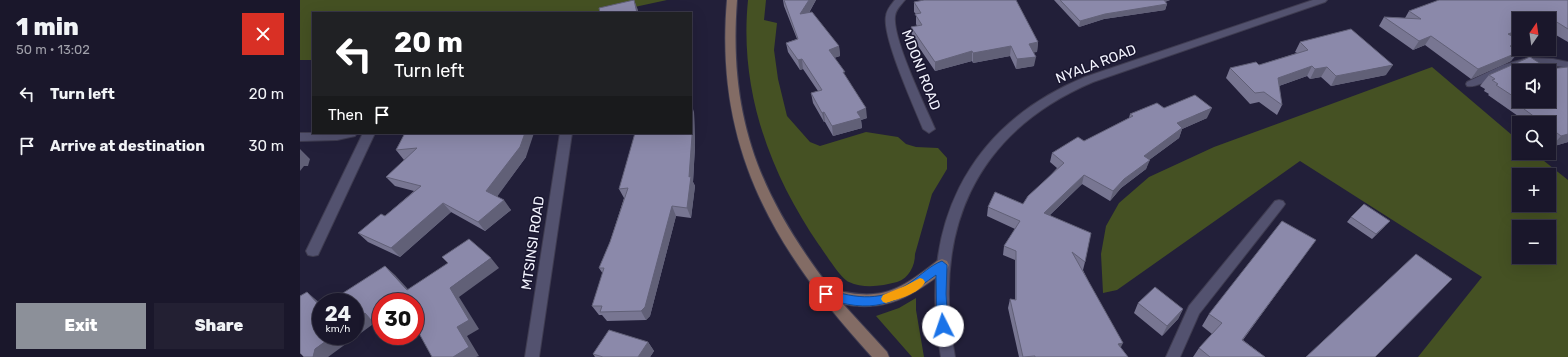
<!DOCTYPE html>
<meta charset="utf-8">
<style>
body{margin:0;font-family:Rubik,sans-serif;background:#232033;color:#f1f3f6;height:100vh;display:flex;flex-direction:column;font-size:15px;white-space:nowrap}
*{box-sizing:border-box;margin:0}
p{font-size:13px;color:#9f9fa9}
.icon{flex:none;width:22px;height:22px;fill:none;stroke:currentColor;stroke-width:2;stroke-linecap:round;stroke-linejoin:round}
.map{position:relative;flex:1;overflow:hidden}
.panel{display:flex;flex-direction:column;background:#1a172b;width:300px}
.panel>*{flex:none}
.top-card{position:absolute;left:12px;top:12px;width:380px;height:122px;border-radius:0px;box-shadow:0 4px 16px #0002,0 0 0 1px #383647;background:#202124;color:#fff;overflow:hidden}
.needle{width:26px;rotate:13deg}
.controls{position:absolute;left:1212px;top:12px;display:grid;gap:8px}
.controls a{display:grid;place-items:center;width:44px;height:44px;border-radius:0px;background:#1a172b;box-shadow:0 4px 16px #0002,0 0 0 1px #383647;font-size:20px}
.speed{position:absolute;left:12px;top:293px;display:flex;gap:8px;font-size:20px;font-weight:700;text-align:center}
.speed>*{display:grid;place-content:center;width:52px;height:52px;border-radius:50%;background:#1a172b;box-shadow:0 4px 16px #0002,0 0 0 1px #383647;line-height:1}
.speed small{font-size:10px;font-weight:400}
.speed .limit{border:6px solid #d22;background:#fff;color:#111}
.pin{position:absolute;display:grid;place-items:center;width:34px;height:34px;color:#fff;margin:-17px;border-radius:8px;box-shadow:0 2px 6px #0006}
.me{position:absolute;width:44px;margin:-22px;rotate:356deg;stroke-linejoin:round;filter:drop-shadow(0 0 3px #0008)}
.turn{display:flex;align-items:center;gap:14px;height:84px;padding:0 16px;font-size:18px}
.turn .icon{width:52px;height:52px;stroke-width:2.5}
.turn b{display:block;font-size:28px;line-height:34px}
.then{display:flex;align-items:center;height:38px;padding:0 16px;background:#0003;gap:8px;font-size:15px}
.round{display:grid;place-items:center;flex:none;width:42px;height:42px;border-radius:0px;background:#232033}
.headline{display:flex;align-items:center;justify-content:space-between;height:68px;padding:0 16px}
h1{font-size:24px;font-weight:800;line-height:30px}
.action{display:flex;gap:8px;margin-top:auto;padding:8px 16px}
.action a{flex:1;height:46px;border-radius:0px;background:#8c9099;color:#fff;font-size:16px;font-weight:800;line-height:46px;text-align:center}
.action a+a{background:#232033;color:#f1f3f6}
ul{padding:0;list-style:none}
li{display:flex;align-items:center;gap:12px;height:52px;padding:0 16px}
li div{flex:1}
li b{display:block;font-size:15px}
li em{font-style:normal}
main{display:flex;flex:1;min-height:0}
.map>svg:first-child{display:block}
</style>
<main>
<section class="panel">
<div class="headline"><div><h1>1 min</h1><p>50 m · 13:02</p></div><a class="round" style="background:#d93025;color:#fff"><svg class="icon" aria-label="close" viewBox="0 0 24 24"><path d="M6 6l12 12M18 6L6 18"/></svg></a></div>
<ul>
<li><svg class="icon" aria-label="left" viewBox="0 0 24 24"><path d="M17 20v-9H6M10 6l-5 5 5 5"/></svg><div><b>Turn left</b></div><em>20 m</em></li>
<li><svg class="icon" aria-label="arrive" viewBox="0 0 24 24"><path d="M6 21V4h12l-3 4 3 4H6"/></svg><div><b>Arrive at destination</b></div><em>30 m</em></li>
</ul>
<div class="action"><a>Exit</a><a>Share</a></div>
</section>
<div class="map">
<svg width="1268" height="357" viewBox="0 0 1268 357">
<rect width="100%" height="100%" fill="#221f39"/>
<path fill="#455123" fill-rule="evenodd" d="M0,0H367L307,13H13V60H0Z
M448,0H466L464,20L477,23L474,50L478,79L487,116L510,142L520,146L566,132L598,137L606,144L616,147L638,148L647,158V169L632,194L615,254C615,266 609,278 597,282C582,286 564,289 549,282C541,279 525,253 519,245C469,172 439,89 448,0Z
M1132,67L1219,141V153H1234L1268,180V357H1118L1182,277L1000,161L817,290L803,293L801,254L806,226L819,203L849,177L914,147ZM1219,175H1249V205H1219ZM1219,227H1249V257H1219Z
M616,298V310L624,357H612L576,316L599,308Z"/>
<g fill="none" stroke-linecap="round" stroke-linejoin="round">
<g stroke="#3f3c51" stroke-width="2">
<path id="lane" d="M979,200L983,201L985,204L983,207L899,314L880,357H866L889,306L975,201Z"/>
</g>
<g stroke="#3f3c51" stroke-width="2">
<path id="street" d="M595,0H605C601,5 596,9 595,16C592,38 625,106 635,129L629,133L623,129C614,106 582,37 586,16C587,9 591,5 595,0Z
M1013,0H1027L1025,2L793,82C673,133 632,233 655,357H641C618,231 664,127 785,77Z
M1228,58L1253,59L1268,62V68C1252,65 1235,62 1219,67C1206,71 1178,89 1167,86L1166,84L1167,82L1203,65Z
M0,133H57L55,136L37,140L0,141Z
M63,133H75L18,255L13,256L8,255L6,251Z
M260,133H272L239,357H225Z"/>
</g>
<g stroke="#3f3c51" stroke-width="2">
<path id="secondary" d="M427,0H437C428,118 460,197 531,289C581,302 599,291 637,261L642,259L647,261L649,265L647,269C614,295 587,313 543,304L587,352L589,357H572C475,250 414,150 427,0Z"/>
</g>
<use href="#lane" fill="#53526f" fill-rule="evenodd"/>
<use href="#street" fill="#53526f" fill-rule="evenodd"/>
<use href="#secondary" fill="#836c65" fill-rule="evenodd"/>
</g>
<path fill="#787692" fill-rule="evenodd" d="M483,0H516L509,13L539,46L540,56L534,58L545,76L567,118L561,120L562,128L533,136L525,122H524L513,103L511,93L518,91L503,69L500,70L488,52L486,43L497,39L484,6Z
M754,0H870L865,2L867,4L865,10L804,19L779,27Z
M1268,0V42L1249,31V19L1219,37L1215,38V50L1211,61L1171,79L1125,45L1113,50L1079,26L1084,17L1105,18L1109,11Z
M614,2L738,42L737,52H733L734,66L716,69L710,56L673,63L672,61L635,71L612,37L611,27L617,26L616,24V14L614,12Z
M1000,42L1086,75L1031,86L1021,77L1010,79L1007,76L979,86L982,105L977,115L959,102L950,104L926,78L930,68L959,65L997,53L995,52Z
M1230,57L1249,69L1268,67V142L1251,147L1249,145V123H1220L1215,119L1218,116L1188,95L1189,94L1184,91L1185,89L1180,86L1189,75ZM1219,71H1249V101H1219Z
M864,108L907,118L882,129L879,138L849,160L846,169L821,188L810,201L782,184L750,215L785,262L783,270L821,348L828,357H719L708,308L710,299L715,300V260L703,255L704,246L715,229L687,216L688,207L723,204L757,168L750,162L752,153L784,141L829,118L830,114Z
M394,112L395,146L393,182L395,186L391,218L376,216L350,316L346,320L307,321L302,315H299L292,306L303,274L299,268L310,242L324,198L319,189Z
M105,133L226,157L197,196L211,210L185,231L151,212L100,257L68,242L58,233L85,216L114,191L95,186L86,177L105,160H104L96,150Z
M1051,217L1085,226L1072,239L1047,222Z
M1006,253L943,340L965,357H893L899,348L912,334L902,326L909,314Z
M838,303L883,309L878,319L862,336L834,313Z
M348,342L354,351L350,357H295L293,354Z"/>
<path fill="#616077" d="M334,0L338,10V13H337Z
M509,0H516L502,24L500,14Z
M861,0H870L860,3Z
M867,4L865,10L804,19L779,27L780,21L805,14Z
M1219,30V37L1201,43L1208,34Z
M1131,36L1125,45L1113,50L1119,41Z
M738,42L737,52L728,54L729,44Z
M1219,43V45L1214,51L1210,46Z
M539,46L540,56L530,59L529,50Z
M711,46L710,56L673,63V53Z
M672,51V61L635,71V62Z
M1219,52L1211,61L1171,79L1178,69Z
M736,57L734,66L716,69L717,59Z
M502,59L503,69L500,70L498,60Z
M1093,65L1086,75L1031,86L1036,76Z
M1012,66L1007,76L973,88L978,78Z
M1027,67L1021,77L1010,79L1015,69Z
M391,103L394,112L395,146L393,182L395,186L391,218L387,208Z
M566,108L567,118L561,120L562,128L533,136L532,126L557,112Z
M912,108L907,118L882,129L879,138L841,166L844,156L877,123Z
M524,112L525,122H524L522,113Z
M225,133H234L226,157L194,201L186,191Z
M1268,134V142L1251,147L1261,136Z
M0,149L10,159L8,166H4L0,171Z
M850,160L846,169L821,188L810,201L813,191L824,179Z
M784,175L782,184L742,222L744,213Z
M204,200L211,210L185,231L178,222Z
M143,203L151,212L100,257L91,248Z
M372,206L376,216L350,316L346,320L341,311Z
M1090,221L1072,239L1076,234Z
M191,258L199,268L159,297L179,329L167,336L179,356L176,357H153L150,288Z
M85,266L95,275L117,299L107,290Z
M7,292L21,304V307Z
M883,309L878,319L862,336L867,326Z
M65,313L76,322L28,357H13L15,349L33,336H55V320Z
M348,342L354,351L350,357H338Z
M823,343L819,351L818,344Z"/>
<path fill="#8b89aa" stroke="#616077" d="M334,0L337,13H300L299,8Z
M484,0H509L500,14L512,12L539,46L529,50L545,72H543L566,108L557,112L561,118L532,126L524,112L522,113L511,93L522,90L502,59L498,60L486,43L498,39Z
M624,0H716L738,42L729,44L736,57L717,59L711,46L673,53L672,51L635,62L611,27L622,25L615,14L621,13L614,2Z
M760,0H864L867,4L805,14L780,21Z
M1139,0H1268V29L1252,19L1249,20V19H1219V30L1208,34L1219,40V43L1210,46L1219,52L1178,69L1131,36L1119,41L1084,17L1121,19L1109,11Z
M1051,29L1093,65L1036,76L1027,67L1015,69L1012,66L978,78L982,105L964,92L955,93L930,68L956,62L959,65L1008,50L1000,42Z
M1230,57L1249,69L1268,67V134L1261,136L1249,127V123H1243L1224,109L1230,107L1220,101H1249V71H1219V100L1196,85L1198,84L1192,80L1195,79L1189,75Z
M895,95L912,108L877,123L882,128L844,156L850,160L824,179L813,191L784,175L744,213L791,233L785,262L772,252L823,343L818,344L828,357H735V356L723,357L710,299L716,300V251L704,246L720,221L688,207L695,192L723,204L728,196L764,163L752,153L778,137L784,141L833,116L830,114L857,103L864,108Z
M391,113L392,136L389,177L391,176L387,208L372,206L345,307L341,311L300,312L302,306H292L304,268H299L310,242L328,188L319,189L335,133H391Z
M105,133H225L220,147L186,191L204,200L178,222L143,203L91,248L58,233L81,214L85,216L121,186L86,177L117,148L96,150Z
M1064,204L1090,221L1076,234L1051,217Z
M982,221L1016,240L942,340L965,357H910L899,348L922,323L909,314Z
M169,239L191,258L150,288L169,320L157,327L169,347L153,357H132L115,326V302H81V327L78,328L65,313L55,320V302H29L85,266L107,290L148,263L142,257Z
M1116,254L1152,279L1075,357H1006Z
M855,287L883,309L867,326L838,303Z
M7,292L21,307V336H33L15,349L13,357H4L0,353V296Z
M309,330L348,342L338,357H303L293,354Z"/>
<path fill="#1a73e8" stroke="#114b97" d="M642,261L647,265L646,294L648,326L646,329L643,330L639,329L637,326L636,275C595,305 572,315 522,297L521,294L522,291L526,289C557,299 583,302 611,282C621,275 631,265 642,261Z"/>
<path fill="#f59e0b" d="M620,278L623,279L625,282C619,294 598,299 586,303L583,302L581,299L583,295L605,286Z"/>
<g text-anchor="middle" dominant-baseline="central" stroke-width="3" stroke-linejoin="round" paint-order="stroke">
<g font-size="14" fill="#f3f3fe" stroke="#19162f">
<text transform="translate(796 64) rotate(-21)">NYALA ROAD</text>
<text transform="translate(621 70) rotate(69)">MDONI ROAD</text>
<text transform="translate(233 243) rotate(-82)">MTSINSI ROAD</text>
</g>
</g>
</svg>
<div class="controls">
<a><svg class="needle" viewBox="-14 -14 28 28"><path d="M0-13l5 13h-10z" fill="#e53935"/><path d="M0 13l5-13h-10z" fill="#9f9fa9"/></svg></a>
<a><svg class="icon" aria-label="sound" viewBox="0 0 24 24"><path d="M4 9h4l5-4v14l-5-4H4zM17 9q2 3 0 6"/></svg></a>
<a><svg class="icon" aria-label="search" viewBox="0 0 24 24"><circle cx="10" cy="10" r="6"/><path d="M15 15l6 6"/></svg></a>
<a>+</a>
<a>−</a>
</div>
<div class="speed"><div>24<small>km/h</small></div><div class="limit">30</div></div>
<div class="pin" style="left:526px;top:294px;background:#d93025"><svg class="icon" aria-label="arrive" viewBox="0 0 24 24"><path d="M6 21V4h12l-3 4 3 4H6"/></svg></div>
<svg class="me" style="left:643px;top:326px" viewBox="-20 -20 40 40"><circle r="19" fill="#fff"/><path d="M0-13L10 11 0 6-10 11z" fill="#1a73e8"/></svg>
<div class="top-card">
<div class="turn"><svg class="icon" aria-label="left" viewBox="0 0 24 24"><path d="M17 20v-9H6M10 6l-5 5 5 5"/></svg><div><b>20 m</b>Turn left</div></div>
<div class="then">Then<svg class="icon" aria-label="arrive" viewBox="0 0 24 24"><path d="M6 21V4h12l-3 4 3 4H6"/></svg></div>
</div>
</div>
</main>
